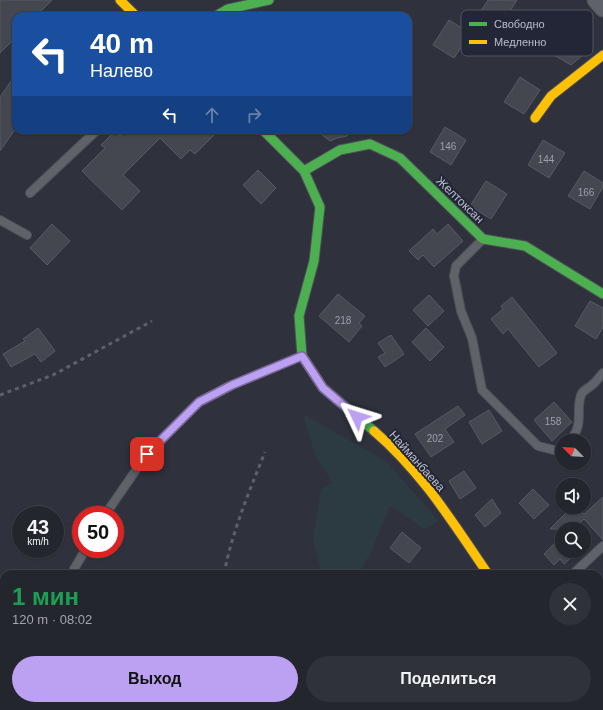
<!DOCTYPE html>
<html lang="ru">
<meta charset="utf-8">
<style>
body{margin:0;font-family:Helvetica,sans-serif;background:#2f3239;color:#f1f3f6;height:100vh;display:flex;flex-direction:column;font-size:15px;white-space:nowrap}
*{box-sizing:border-box;margin:0}
p{font-size:13px;color:#a3a5aa}
.icon{flex:none;width:22px;height:22px;fill:none;stroke:currentColor;stroke-width:2;stroke-linecap:round;stroke-linejoin:round}
.map{position:relative;flex:1;overflow:hidden}
.details{position:absolute;left:0px;top:570px;width:603px;height:140px;display:flex;flex-direction:column;background:#23262d;border-radius:12px 12px 0 0;box-shadow:0 1px 3px #0004,0 0 0 1px #404349}
.details>*{flex:none}
.top-card{position:absolute;left:12px;top:12px;width:400px;height:122px;border-radius:12px;box-shadow:0 1px 3px #0004,0 0 0 1px #404349;background:#1a4fa0;color:#fff;overflow:hidden}
.needle{width:26px;rotate:294deg}
.tools{position:absolute;left:555px;top:434px;display:grid;gap:8px}
.tools a{display:grid;place-items:center;width:36px;height:36px;border-radius:50%;background:#23262d;box-shadow:0 1px 3px #0004,0 0 0 1px #404349;font-size:20px}
.speed{position:absolute;left:12px;top:506px;display:flex;gap:8px;font-size:20px;font-weight:700;text-align:center}
.speed>*{display:grid;place-content:center;width:52px;height:52px;border-radius:50%;background:#23262d;box-shadow:0 1px 3px #0004,0 0 0 1px #404349;line-height:1}
.speed small{font-size:10px;font-weight:400}
.speed .limit{border:6px solid #d22;background:#fff;color:#111}
.pin{position:absolute;display:grid;place-items:center;width:34px;height:34px;color:#fff;margin:-17px;border-radius:8px;box-shadow:0 2px 6px #0006}
.me{position:absolute;width:44px;margin:-22px;rotate:311deg;stroke-linejoin:round;filter:drop-shadow(0 0 3px #0008)}
.turn{display:flex;align-items:center;gap:14px;height:84px;padding:0 12px;font-size:18px}
.turn .icon{width:52px;height:52px;stroke-width:2.5}
.turn b{display:block;font-size:28px;line-height:34px}
.lanes{display:flex;align-items:center;height:38px;padding:0 12px;background:#0003;justify-content:center;gap:20px;direction:ltr}
.lanes .off{opacity:.35}
.round{display:grid;place-items:center;flex:none;width:42px;height:42px;border-radius:21px;background:#2f3239}
.overview{display:flex;align-items:center;justify-content:space-between;height:68px;padding:0 12px}
h1{font-size:24px;font-weight:800;line-height:30px;color:#1e9e55}
.action{display:flex;gap:8px;margin-top:auto;padding:8px 12px}
.action a{flex:1;height:46px;border-radius:24px;background:#bca0f2;color:#111;font-size:16px;font-weight:800;line-height:46px;text-align:center}
.action a+a{background:#2f3239;color:#f1f3f6}
.map>svg:first-child{display:block}
</style>
<div class="map">
<svg width="603" height="710" viewBox="0 0 603 710">
<rect width="100%" height="100%" fill="#2f323c"/>
<path fill="#2c3a42" d="M303,414L386,461L439,521L425,529L390,506L371,552L358,574H322L313,540L321,489L333,483L315,455Z"/>
<path fill="#444650" stroke="#585a63" d="M0,0H52L36,16H16V37L0,53Z
M488,0H517L500,27L479,14Z
M449,20L470,33L454,58L433,45Z
M569,29L591,42L583,55L571,65L554,55Z
M16,74V128L0,151V97Z
M520,77L540,90L524,114L504,102Z
M445,127L466,140L451,165L430,152Z
M126,130H219L195,154L190,150L181,159L160,138L123,175L140,191L122,210L82,171L105,148L101,145L115,131L120,136Z
M316,130H352L347,136L337,138L330,141Z
M543,140L565,153L549,178L528,165Z
M258,170L276,188L261,204L243,185Z
M584,171L603,183V187L590,209L568,196Z
M486,181L507,194L491,219L470,206Z
M52,224L70,241L47,265L30,248Z
M448,224L463,241L434,267L423,255L418,260L409,251L433,229L437,234Z
M338,294L365,316L359,323L362,326L349,342L319,316Z
M429,295L444,311L428,326L413,310Z
M512,297L557,353L539,367L508,329L503,334L491,319L503,309L501,306Z
M590,301L603,308V327L596,339L575,326Z
M38,328L55,351L41,362L35,354L11,367L3,354L25,341L23,339Z
M426,328L444,347L430,361L412,342Z
M391,335L404,354L385,367L378,357L385,353L378,343Z
M554,402L572,422L552,441L534,420Z
M458,406L465,415L445,429L454,442L431,457L415,434Z
M489,410L502,431L482,444L469,422Z
M464,471L476,488L460,499L449,481Z
M533,489L549,505L534,519L519,503Z
M603,497V540L584,519L574,529H550L572,507H577L584,514Z
M492,499L501,513L485,527L475,515Z
M402,532L421,548L409,563L390,548Z
M558,540L562,544V551H568L573,556L564,564L560,559L554,565L544,554Z"/>
<g fill="none" stroke-linecap="round" stroke-linejoin="round">
<g stroke="#4d4f58" stroke-width="10">
<path id="lane" d="M30,193L97,130
M0,220L27,235
M482,240L456,266L454,276L461,311L472,338L482,390L538,446L558,451L562,447
M569,441C586,425 574,408 582,393C584,390 589,388 592,385C596,382 599,377 603,373
M105,515L147,454L199,402L232,385L301,356
M74,574V569L86,549
M573,574L603,546
M65,706V710
M380,710L386,706"/>
</g>
<g stroke="#4d4f58" stroke-width="19">
<path id="street" d="M596,0L603,8
M599,649L603,646"/>
</g>
<g stroke="#4d4f58" stroke-width="11">
<path id="fast" d="M216,16L228,9L269,0
M263,130L304,171L320,207L314,261L299,316L302,356L323,388L374,431
M304,171L340,150L370,144L400,158L483,239L525,246L603,294
M570,706L572,710"/>
</g>
<g stroke="#4d4f58" stroke-width="11">
<path id="slow" d="M120,0L136,16
M535,118L551,96L603,55
M374,431C422,472 453,523 488,574"/>
</g>
<use href="#lane" stroke="#60626a" stroke-width="8"/>
<use href="#street" stroke="#60626a" stroke-width="17"/>
<use href="#fast" stroke="#4caf50" stroke-width="9"/>
<use href="#slow" stroke="#ffc107" stroke-width="9"/>
<path stroke="#5e6068" stroke-width="3" stroke-dasharray="4 4" stroke-linecap="butt" d="M0,395L53,375L152,321
M224,574C232,532 249,492 265,452
M198,710V706"/>
</g>
<g fill="none" stroke-linecap="round" stroke-linejoin="round">
<g stroke="#7a689d" stroke-width="10">
<path id="route" d="M147,454L199,402L232,385L302,356L323,388L357,417"/>
</g>
<use href="#route" stroke="#bca0f2" stroke-width="7"/>
</g>
<g text-anchor="middle" dominant-baseline="central" stroke-width="4" stroke-linejoin="round" paint-order="stroke">
<g font-size="10" fill="#9d9fac">
<text x="448" y="146">146</text>
<text x="546" y="159">144</text>
<text x="586" y="192">166</text>
<text x="343" y="320">218</text>
<text x="553" y="421">158</text>
<text x="435" y="438">202</text>
</g>
<g font-size="12" fill="#bbbdcb" stroke="#222637">
<text transform="translate(460 200) rotate(44)">Желтоксан</text>
<text transform="translate(417 461) rotate(48)">Найманбаева</text>
</g>
</g>
<rect x="461" y="10" width="132" height="46" rx="6" fill="#222637" stroke="#505363" stroke-width="1"/>
<rect x="469" y="22" width="18" height="4" fill="#4caf50"/>
<rect x="469" y="40" width="18" height="4" fill="#ffc107"/>
<g font-size="11" fill="#bbbdcb">
<text x="494" y="28">Свободно</text>
<text x="494" y="46">Медленно</text>
</g>
</svg>
<div class="tools">
<a><svg class="needle" viewBox="-14 -14 28 28"><path d="M0-13l5 13h-10z" fill="#e53935"/><path d="M0 13l5-13h-10z" fill="#a3a5aa"/></svg></a>
<a><svg class="icon" aria-label="sound" viewBox="0 0 24 24"><path d="M4 9h4l5-4v14l-5-4H4zM17 9q2 3 0 6"/></svg></a>
<a><svg class="icon" aria-label="search" viewBox="0 0 24 24"><circle cx="10" cy="10" r="6"/><path d="M15 15l6 6"/></svg></a>
</div>
<div class="speed"><div>43<small>km/h</small></div><div class="limit">50</div></div>
<div class="pin" style="left:147px;top:454px;background:#d93025"><svg class="icon" aria-label="arrive" viewBox="0 0 24 24"><path d="M6 21V4h12l-3 4 3 4H6"/></svg></div>
<svg class="me" style="left:357px;top:417px" viewBox="-20 -20 40 40"><path d="M0-17L14 15 0 8-14 15z" fill="#bca0f2" stroke="#fff" stroke-width="4"/></svg>
<div class="top-card">
<div class="turn"><svg class="icon" aria-label="left" viewBox="0 0 24 24"><path d="M17 20v-9H6M10 6l-5 5 5 5"/></svg><div><b>40 m</b>Налево</div></div>
<div class="lanes"><svg class="icon" aria-label="left" viewBox="0 0 24 24"><path d="M17 20v-9H6M10 6l-5 5 5 5"/></svg><svg class="icon off" aria-label="ahead" viewBox="0 0 24 24"><path d="M12 20V5M6 11l6-6 6 6"/></svg><svg class="icon off" aria-label="right" viewBox="0 0 24 24"><path d="M7 20v-9h11M14 6l5 5-5 5"/></svg></div>
</div>
<section class="details">
<div class="overview"><div><h1>1 мин</h1><p>120 m · 08:02</p></div><a class="round"><svg class="icon" aria-label="close" viewBox="0 0 24 24"><path d="M6 6l12 12M18 6L6 18"/></svg></a></div>
<div class="action"><a>Выход</a><a>Поделиться</a></div>
</section>
</div>
